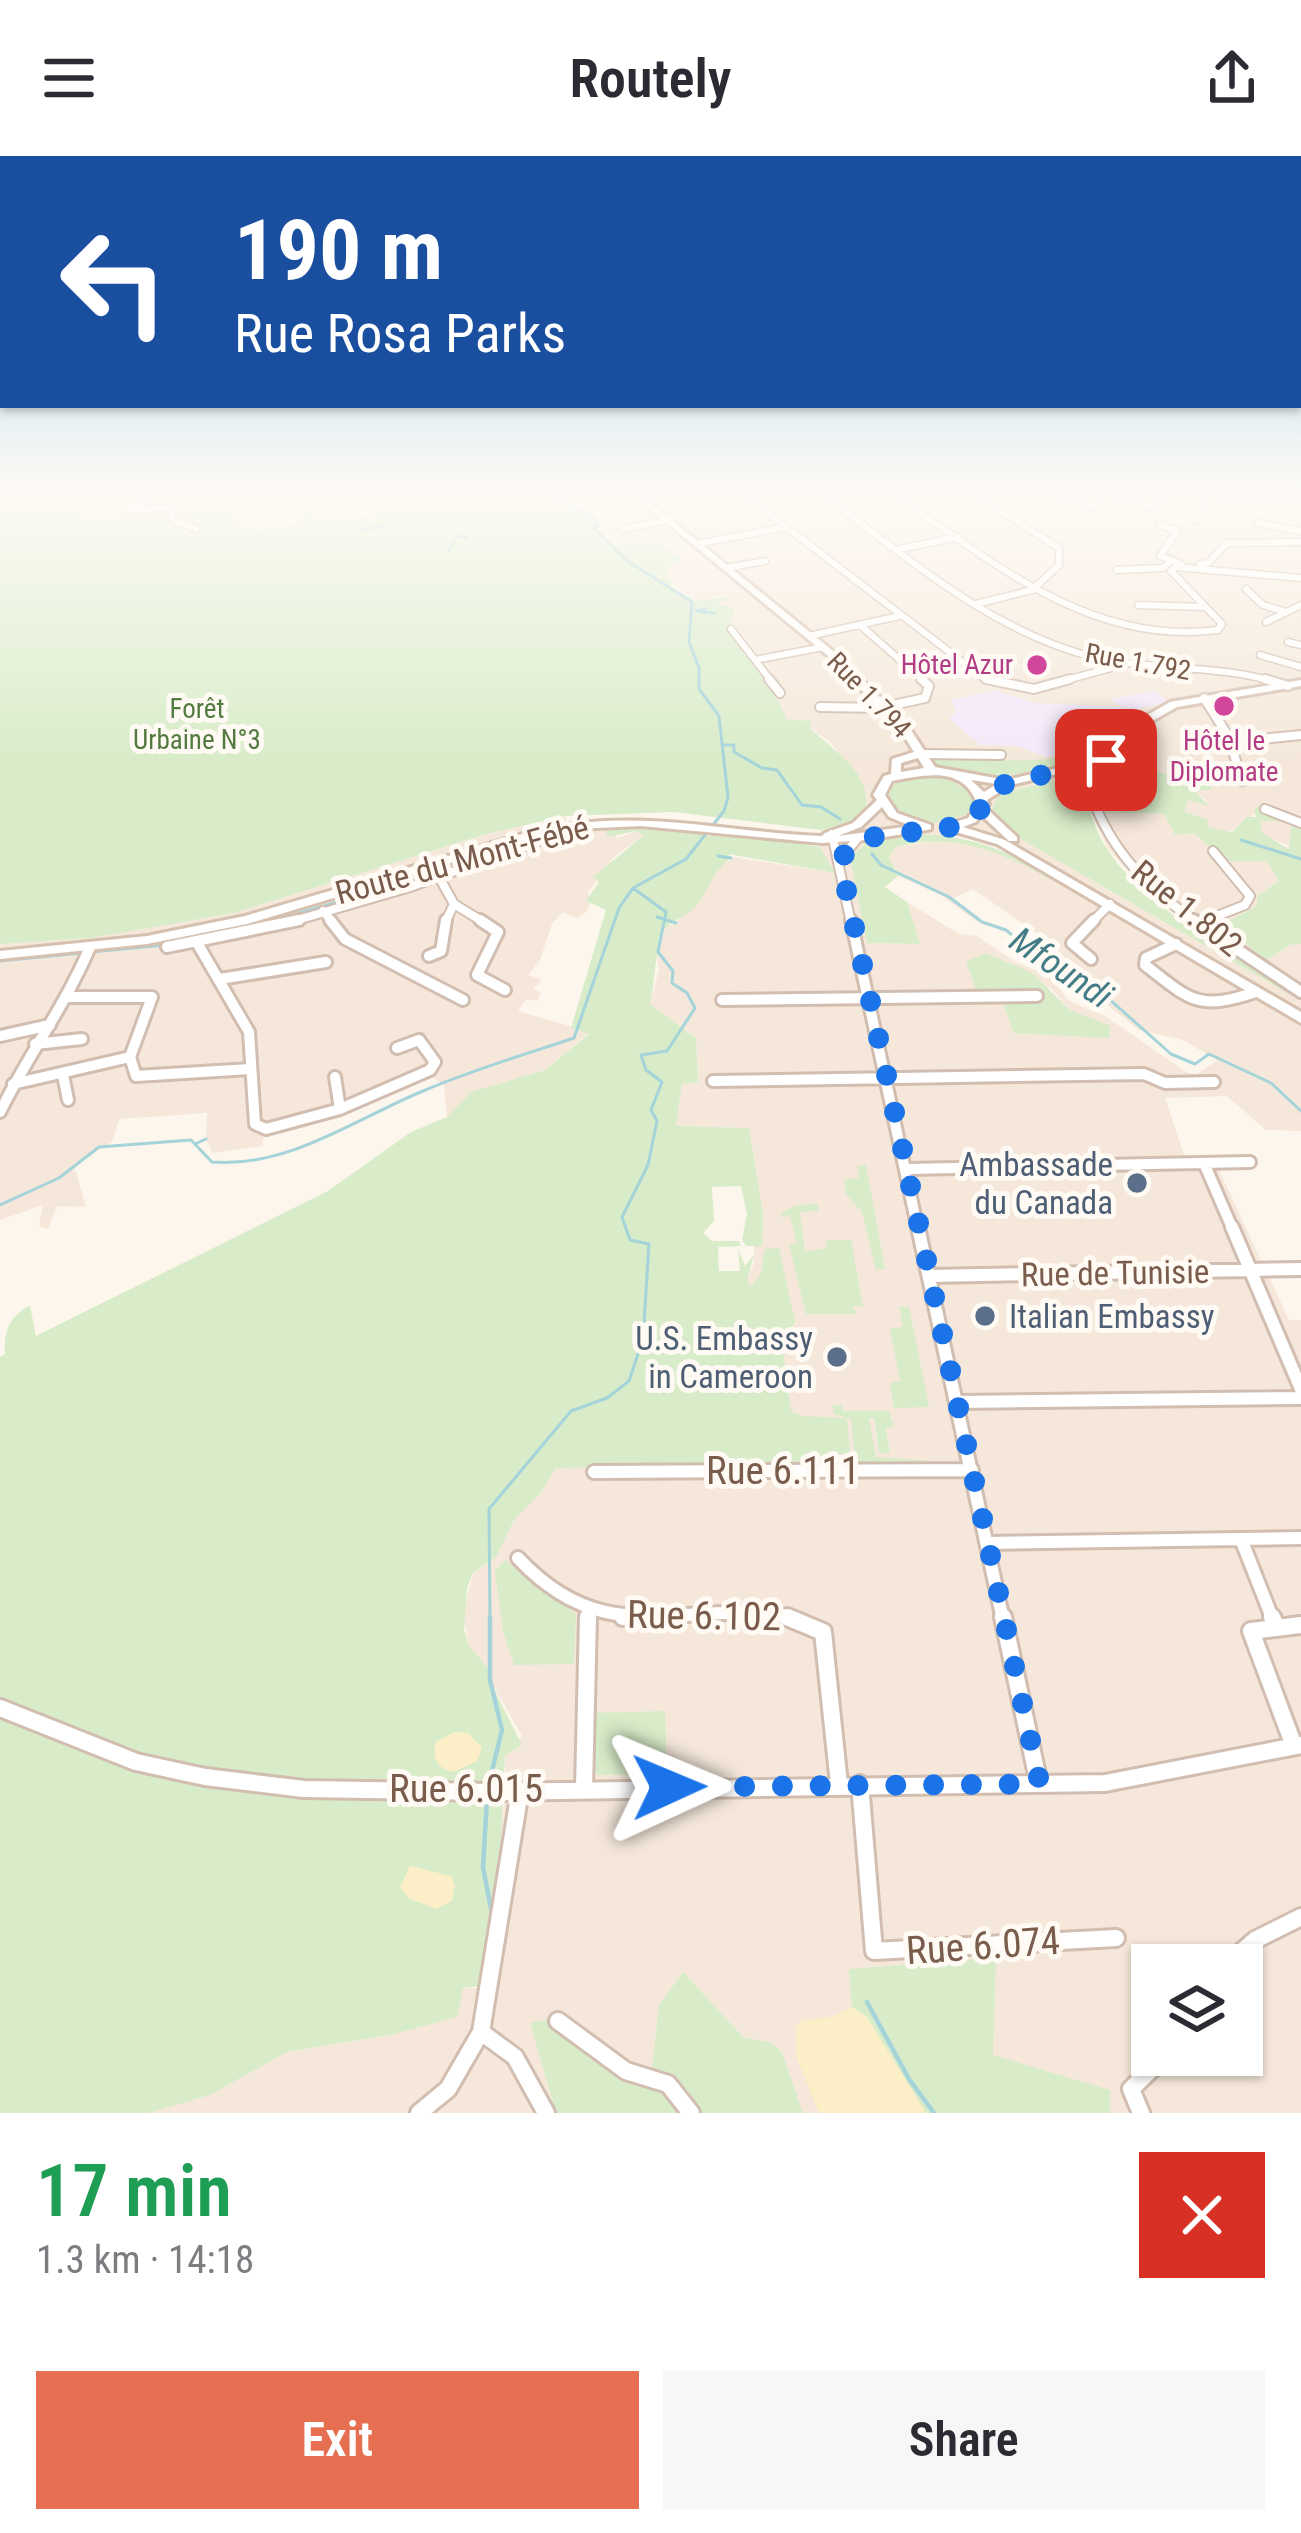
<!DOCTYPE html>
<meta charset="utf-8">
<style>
body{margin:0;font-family:"Roboto Condensed",sans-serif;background:#f7f7f7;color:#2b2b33;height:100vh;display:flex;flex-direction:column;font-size:45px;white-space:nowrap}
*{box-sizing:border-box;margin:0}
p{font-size:39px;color:#7c7c81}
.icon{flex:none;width:66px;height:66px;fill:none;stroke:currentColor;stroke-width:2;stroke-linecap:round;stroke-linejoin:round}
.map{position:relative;height:1957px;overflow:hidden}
.details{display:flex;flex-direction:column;background:#fff;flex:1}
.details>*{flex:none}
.top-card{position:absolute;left:0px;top:0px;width:1302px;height:252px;box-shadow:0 3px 9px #0004;background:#1a4fa0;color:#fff;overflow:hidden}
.buttons{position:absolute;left:1131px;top:1788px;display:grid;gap:24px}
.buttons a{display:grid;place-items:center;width:132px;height:132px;border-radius:0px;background:#fff;box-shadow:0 3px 9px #0004;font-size:60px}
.pin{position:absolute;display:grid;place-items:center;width:102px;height:102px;color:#fff;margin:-51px;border-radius:24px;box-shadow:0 6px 18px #0006}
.me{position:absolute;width:132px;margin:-66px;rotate:89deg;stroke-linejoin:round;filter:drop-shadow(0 0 9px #0008)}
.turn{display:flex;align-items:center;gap:42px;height:252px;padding:0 36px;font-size:54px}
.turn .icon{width:156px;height:156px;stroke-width:2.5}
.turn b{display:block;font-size:84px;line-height:102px}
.round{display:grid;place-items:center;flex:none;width:126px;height:126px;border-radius:0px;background:#f7f7f7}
.headline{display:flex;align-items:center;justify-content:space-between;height:204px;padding:0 36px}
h1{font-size:72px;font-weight:600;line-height:90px;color:#1e9e55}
.primary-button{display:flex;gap:24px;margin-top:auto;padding:24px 36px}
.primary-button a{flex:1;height:138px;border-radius:0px;background:#e76f51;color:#fff;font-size:48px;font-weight:600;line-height:138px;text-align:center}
.primary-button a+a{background:#f7f7f7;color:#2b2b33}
header{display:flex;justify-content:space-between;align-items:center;height:156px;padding:0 36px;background:#fff;font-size:54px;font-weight:600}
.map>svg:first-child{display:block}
</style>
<header><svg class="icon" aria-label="menu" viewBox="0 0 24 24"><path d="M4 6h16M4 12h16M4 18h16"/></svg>Routely<svg class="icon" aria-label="share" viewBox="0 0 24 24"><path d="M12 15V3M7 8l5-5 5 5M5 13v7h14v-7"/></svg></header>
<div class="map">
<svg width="1301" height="1957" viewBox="0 0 1301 1957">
<rect width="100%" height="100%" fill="#fdf6ec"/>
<path fill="#f5e8da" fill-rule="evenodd" d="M0,335H171L149,345L178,351L174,360L213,370L231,361L235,369L238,360L261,352L338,346L337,340L354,339L353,335H474H467L483,346L443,352L401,350L353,363L315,362L318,355L310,356L287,371L227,370L215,378L171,365L169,352L78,360L84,355L0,346Z
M502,335H1301V671L1291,670V691L1262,678L1260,665L1283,664L1265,659L1262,653L1228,677L1209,672L1207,663L1185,656L1187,642L1208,647L1194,634H1212L1210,628H1201L1202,622L1222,629L1198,618L1194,626L1148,613L1151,621L1183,630L1159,626L1150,634L1147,650L1103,645L1108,656L1164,658L1175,678L1194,677L1225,705H1267L1280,725L1258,739L1257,750L1220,769L1267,804L1290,789L1301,788V841L1153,742L1108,693L1087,648V632L1121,601L1097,614L999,638L992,653L1014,679L1301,845V975L1266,974L1227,940L1165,942L1184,999L1217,1010L1289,1164H1301V1957H803L782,1896L770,1886L744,1882L683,1816L659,1849L653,1913L605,1900L530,1867L556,1957H149L210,1939L287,1896L390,1879L463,1832H478L506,1635L505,1600L522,1580L490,1524L489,1513L469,1491L463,1458L473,1417L492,1405L514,1364L540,1338L556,1312L876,1301L869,1262H873L879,1297L890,1296L886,1271L893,1270L892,1261L850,1258L833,1249L834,1258L851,1263L854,1292L849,1300L802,1295L790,1302L767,1300L746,1126L754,1107V1090L762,1089L763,1058L749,972L676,970L682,928L698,925L696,882L650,848L659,813L656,796L666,771L676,767L716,713L734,701L834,717L820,691L821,674L861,659L867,648L862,626L830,586L810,572L812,565L787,564L757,500L731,467L728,461L734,452L717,448L729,439L695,445L663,420L670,418L668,409L682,404L676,398L665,399L666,389L651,385L608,389L599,376L588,375L575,355L522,353ZM907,678L957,680L990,687L1021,703L973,688L931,686L895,691L889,701L898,720L939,738L978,766L1008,777L1056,816L1091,829L1095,839L1139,874L1183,884L1217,904L1196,919L1186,916L1107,861L1069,845L1050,820L1017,807L977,780L959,778L907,746L919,788L868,787L850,702L867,686ZM973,733L1042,781L1070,817L1056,814L1009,775L985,766L954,742ZM1050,831L1070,854L1109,870V881L1013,877L1003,844ZM1152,1809H1242V1864L1258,1887L1262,1903L1257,1913L1251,1914L1239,1899H1152Z
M565,660L571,673L604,670L618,682L636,675L644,679L613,702L588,736L590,749L585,757L576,762L563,756L552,768L540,804L528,819L542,824L533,833L541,837L537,845L526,843L518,855L590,876L545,914L471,936L447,962L444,930L433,921L263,981V990L212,997L206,983L207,957L119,963L112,986L74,1009L86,1051L57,1050L48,1073L39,1070L43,1049L0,1064V788L91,782L234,757L486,678Z"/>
<path fill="#f3e8fa" d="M995,534L1034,547L1122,551L1111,543L1156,535L1168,546L1140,552L1136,566L1103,590L1046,601L1017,590L980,589L950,563L956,554L951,544Z"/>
<path fill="#d8ecc9" d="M171,335H191L217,351L258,346L275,336L353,335V340L336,341L338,346L283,349L238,360L240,370L263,374L298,367L299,356L318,355L315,362L353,363L401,350L443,352L483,346L470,342L467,335H502L521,353L568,352L592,359L596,370L586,372L599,376L608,389C630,388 654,381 671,393L666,399L675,397L683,404L666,411L670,418L664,421L673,425L671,430L695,445L733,440L717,448L735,452L731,467L757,500L787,563L812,565L810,572C832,593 874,618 865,655L844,670L821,674L674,656L565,660L486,678L234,757L91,782L0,788V346L86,353L80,360L161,353H135Z
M1120,579L1121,586L1089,606L996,621L930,608L927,599C978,603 1075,616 1120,579Z
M1120,601L1116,611L1087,633C1090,715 1187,769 1248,808C1265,818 1291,830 1301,845L1014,679L992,653L999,638L1097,614Z
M1145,612L1193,626L1204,617L1222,625V629L1202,622L1200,628H1210L1212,634H1194L1209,650L1187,644L1185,656L1207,663L1209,672L1232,676L1247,661H1256L1254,652L1260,651L1265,659L1283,665H1260L1262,677L1289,693L1291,670L1301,671V788L1290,789L1267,804L1220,769L1257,750V740L1279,725L1267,705H1225L1194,677L1175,679L1164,658L1107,656L1102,644L1149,649L1150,635L1146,632L1152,622L1142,615Z
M936,618L970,635L975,649L969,658L934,667L893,652L888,634L904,621Z
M604,670L698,675L710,681L714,673L820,691L835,717L728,698L731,702C713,715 710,732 697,749C689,759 674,763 666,772C655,784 655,829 650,848L696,882L698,926L682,928L676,970L749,972L763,1058L762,1090H746L742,1084L747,1058L741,1030L712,1031L714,1065L703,1077L712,1085H739L741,1090L718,1091L719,1115H740L738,1093L745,1110L754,1099L747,1125L751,1131L761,1117L765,1093L779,1092L795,1166L782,1187L791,1255L802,1260L847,1262L850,1296L828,1301H848L854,1295L851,1263L834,1258L832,1249H842L843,1255H889L894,1271L886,1272L890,1297H879L874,1262H869L876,1301L930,1305L556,1312L540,1338L514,1364L496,1401L473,1417L467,1432L464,1474L469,1490L489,1513L490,1525L522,1589L505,1600L498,1746L482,1830L463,1832L457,1861L390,1879L287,1896L210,1939L149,1957H0V1201L5,1198C3,1176 10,1159 30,1150L36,1180L328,1035L411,976L447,961L471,936L545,914L589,878L571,872L606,754L586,745L599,726L593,721L644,679L636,675L608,681Z
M907,678C964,677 1004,692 1053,721L1049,723C1001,695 952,676 896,691L889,701L898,720L885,731L907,746L920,788L867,787L850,702L867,686Z
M986,797L1032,817L1070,854L1110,870L1109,882L1013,877L1003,845L977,836L966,805Z
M857,1009H866L885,1113H877V1119L862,1056L846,1038L844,1024L859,1022Z
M818,1048V1055L800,1056L805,1096L827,1092L826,1084H851L863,1151L852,1150L857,1158H806L789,1089L797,1087L790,1060L781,1061V1057L796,1049Z
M899,1151H909L929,1251L894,1252L890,1227L900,1225L890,1172L903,1171Z
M505,1404L576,1458L574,1508L514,1509L503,1475L495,1415Z
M665,1555L667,1618L584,1619V1557Z
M996,1802L993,1899L1110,1934V1957H819L796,1900V1871L801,1865L831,1861L852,1851L849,1813Z
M683,1816L744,1882L770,1886L782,1896L803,1957H556L530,1867L553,1862L605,1900L652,1912L659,1849Z"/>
<path fill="#fcefc7" d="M454,1576L468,1577L482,1592L477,1605L454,1616C436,1612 432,1603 436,1586Z
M410,1710L451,1720L455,1730L452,1745L436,1753L408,1742L400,1731Z
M852,1851L867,1861L926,1957H819L796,1900V1871L801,1865L831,1861Z"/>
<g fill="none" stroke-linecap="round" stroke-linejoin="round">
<path stroke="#a5d3da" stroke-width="3" d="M1071,335L1076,348L1098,358
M486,358L488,351
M360,374L388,369
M457,380L468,382
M448,395L454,386
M705,453L696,455L714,457
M724,589H734V596L762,612L777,614L802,649L821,651L840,663
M1241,684L1301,703
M503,694L545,678
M872,698L881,709L949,741L982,766L1006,774L1055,814L1091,827L1171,898L1195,908L1209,898L1271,927L1301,955
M718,700L731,702
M286,761L438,717
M657,761L676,767
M91,796L165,789
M0,805L82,797
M195,988L206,983
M0,1049L59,1022L99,991L191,984L212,1006C289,1012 355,963 423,935C472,914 523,899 574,882L619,752L633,732L686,703L724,655L728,641L719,560L699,533V512L689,486L692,446L626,404L593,371L599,370L591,360L552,344L564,335
M490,1464L489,1353L571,1255L607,1242L629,1225L643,1183L649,1088L630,1084L622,1061L648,1009L657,965L651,954L662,926L646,914L641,899L667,895L695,852L687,837L672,827L673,815L658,796L666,756L633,732"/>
<path stroke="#a5d3da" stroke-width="4.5" d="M489,1627L502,1574L490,1524V1461
M487,1643L483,1711L492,1758
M867,1846L909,1923L934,1957"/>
<g stroke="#d1beb0" stroke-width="9">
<path id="street-far4" d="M446,335L451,338
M739,335L985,523L1000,526
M818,335C903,397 988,475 1093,501C1153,515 1216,508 1275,526
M890,335C989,404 1091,491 1218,474L1222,468L1171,415L1176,411L1301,422
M970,335L1059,392V409L1034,432
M1042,335L1069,342L1112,340L1156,353L1161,352L1166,335L1301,346
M640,342L685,335
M128,354L164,335
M125,355L173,351L172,363L196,373
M1197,365L1206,351L1205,336
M1258,367L1301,375
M1160,369L1177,375L1160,400L1181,408
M622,373L669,364
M697,388L785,371
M900,393L958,381
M1200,408L1208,407L1227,387L1301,386
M726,412L765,405
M1117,414L1163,412L1169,407
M1246,433L1263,449L1286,456
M976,448L1036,433
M1138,449L1205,451
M1266,466L1301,449
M860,469L925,526
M731,473L772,526
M809,480L899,460
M1288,486L1301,489
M1260,499L1301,511
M755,504L823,491
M1059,526L1122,509"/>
</g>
<g stroke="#d1beb0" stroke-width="12">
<path id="street-far3" d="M769,523L780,537
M986,523L1034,533L1070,523
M1265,523L1288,530
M1204,542L1232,586L1301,579
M820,551L885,552
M884,551L925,542L929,530L921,523
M1230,585L1242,625
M1123,592L1125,605L1100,625L1092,641C1112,697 1150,733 1197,767
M921,598L1001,599
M1265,653L1301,667
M832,678L851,767
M840,704L857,683
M439,721L454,748L445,767
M454,748L485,767
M323,755L333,767
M287,767L410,731L551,681L561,671
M1091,767L1110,748
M1199,767L1245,749L1250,740L1213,695"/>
</g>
<g stroke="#d1beb0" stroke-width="16">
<path id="street-far2" d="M330,764L345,783L463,844
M480,764L498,776L477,819L505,834
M851,764L918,1074
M1193,764L1301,836
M1199,767L1205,764
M196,785L249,876L255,968L266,973L340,953L335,921
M1176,788L1146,802L1145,809C1191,845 1198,855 1256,836
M167,791L299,764
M429,800L441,795L446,764
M1091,803L1072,787L1094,764
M220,823L326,806
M722,844L1037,840
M0,880L50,869
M35,888L82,883
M130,901L136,920L250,913
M63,919L68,944
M713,925L1144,918L1165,927L1214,926
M13,928L130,901L152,841H69
M340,953L430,914L435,906L419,884L397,892
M0,956C28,899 65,850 90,791
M1204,1007L1233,1074
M907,1013L1250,1006"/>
</g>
<g stroke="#d1beb0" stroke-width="18">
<path id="street-far1" d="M918,1071L1003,1464
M1232,1071L1301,1233
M930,1120L1301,1113
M957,1246L1301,1242
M594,1316L972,1314
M1241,1383L1273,1464
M987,1387L1301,1382
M518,1402C611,1502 690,1437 800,1464
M588,1464V1452"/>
</g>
<g stroke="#d1beb0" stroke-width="22">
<path id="street" d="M623,1461H671
M787,1461L823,1476L839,1628
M1003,1461L1039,1628
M1272,1461L1276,1470
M0,1552L136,1606L205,1621L304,1633L492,1636L1105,1627L1301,1589
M1294,1590L1251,1475L1301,1469
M860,1628L874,1795L1116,1782
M584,1633L588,1461
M520,1635L481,1876L515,1901L546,1957
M1226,1809L1255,1784L1301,1761
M558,1865L626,1915L668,1928L691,1957
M419,1957L448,1933L481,1876
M1141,1957L1131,1933L1166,1899"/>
</g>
<g stroke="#d6c0b0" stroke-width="6">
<path id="secondary" d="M628,335H636L833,495L907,568L935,611L1006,624L1101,602L1146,560L1170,546L1301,524V530L1177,551L1154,564L1109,606L1011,629L987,644L989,648L986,652L1017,681V685H1009L981,659L976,666L963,671L1005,684L1301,856V867L997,688L946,673V669L968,662L977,648C964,609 924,619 892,625L885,639L897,657L931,669V673L927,674L867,684L822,687L641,670L574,673L542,679L247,768L147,788L0,803V795L147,780L245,760L536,674C639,651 721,676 822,680L825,677L853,667L877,644L873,639L884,620L891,618L892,603L914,596L899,572L827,499ZM918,602L924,612L901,616V607ZM971,624L997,628L984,636ZM882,651L889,661L911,670L838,680L861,671Z"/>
</g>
<use href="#street-far4" stroke="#fff" stroke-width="6"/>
<use href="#street-far3" stroke="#fff" stroke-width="8"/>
<use href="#street-far2" stroke="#fff" stroke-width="10"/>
<use href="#street-far1" stroke="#fff" stroke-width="12"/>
<use href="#street" stroke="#fff" stroke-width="16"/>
<use href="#secondary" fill="#fff" fill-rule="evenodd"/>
</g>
<linearGradient id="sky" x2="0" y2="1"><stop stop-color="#97c7e8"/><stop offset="0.55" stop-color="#fefbf6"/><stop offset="1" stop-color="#fefbf6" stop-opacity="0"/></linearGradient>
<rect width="1301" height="609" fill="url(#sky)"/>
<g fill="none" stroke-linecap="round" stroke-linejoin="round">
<path stroke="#1a73e8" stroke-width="21" stroke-dasharray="0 37.8" d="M669,1631L1040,1628L840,704L857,683L951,671L979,659L982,642L1007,627L1106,604"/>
</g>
<g fill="#d1479c" stroke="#fffaf3" stroke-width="4.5">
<circle cx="1037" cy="509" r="12"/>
<circle cx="1224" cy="550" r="12"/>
</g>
<g fill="#5c6f8a" stroke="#fffaf3" stroke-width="4.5">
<circle cx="1137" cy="1027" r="12"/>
<circle cx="985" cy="1160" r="12"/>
<circle cx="837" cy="1201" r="12"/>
</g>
<g text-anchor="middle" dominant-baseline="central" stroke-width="10" stroke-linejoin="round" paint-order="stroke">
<g font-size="27" fill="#7a5c4d" stroke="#fffaf3">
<text transform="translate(1138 506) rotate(10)">Rue 1.792</text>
<text transform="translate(869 539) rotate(46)">Rue 1.794</text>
</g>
<g font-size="27" fill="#b23c85" stroke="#fffaf3" text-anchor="end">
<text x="1013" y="509">Hôtel Azur</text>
<text x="1224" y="585" text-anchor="middle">Hôtel le<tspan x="1224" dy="31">Diplomate</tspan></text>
</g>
<g font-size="27" fill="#537a41" stroke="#fffaf3">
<text x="197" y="553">Forêt<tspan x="197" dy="31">Urbaine N°3</tspan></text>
</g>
<g font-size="33" fill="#7a5c4d" stroke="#fffaf3">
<text transform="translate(462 704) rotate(-15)">Route du Mont-Fébé</text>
<text transform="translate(1187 752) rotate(39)">Rue 1.802</text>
<text transform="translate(1115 1117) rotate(-1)">Rue de Tunisie</text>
</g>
<g font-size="33" fill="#4e5e75" stroke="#fffaf3" text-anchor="end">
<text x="1113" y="1008">Ambassade<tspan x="1113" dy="38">du Canada</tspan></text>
<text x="1009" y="1160" text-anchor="start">Italian Embassy</text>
<text x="813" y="1182">U.S. Embassy<tspan x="813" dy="38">in Cameroon</tspan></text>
</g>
<g font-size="36" font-style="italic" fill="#437c86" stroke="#fffaf3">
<text transform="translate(1061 812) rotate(34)">Mfoundi</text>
</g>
<g font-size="39" fill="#7a5c4d" stroke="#fffaf3">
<text x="783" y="1315">Rue 6.111</text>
<text transform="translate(704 1460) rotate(1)">Rue 6.102</text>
<text x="466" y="1633">Rue 6.015</text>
<text transform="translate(983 1790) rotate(-4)">Rue 6.074</text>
</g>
</g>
</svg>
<div class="buttons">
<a><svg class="icon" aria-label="layers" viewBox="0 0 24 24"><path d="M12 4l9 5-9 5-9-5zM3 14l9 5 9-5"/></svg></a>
</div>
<div class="pin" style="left:1106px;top:604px;background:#d93025"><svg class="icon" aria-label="arrive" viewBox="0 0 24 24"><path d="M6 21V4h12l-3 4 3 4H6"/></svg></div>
<svg class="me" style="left:669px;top:1631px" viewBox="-20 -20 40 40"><path d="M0-17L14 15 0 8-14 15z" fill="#1a73e8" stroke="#fff" stroke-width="4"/></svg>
<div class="top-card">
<div class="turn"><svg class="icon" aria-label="left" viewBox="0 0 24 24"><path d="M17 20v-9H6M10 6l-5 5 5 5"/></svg><div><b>190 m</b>Rue Rosa Parks</div></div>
</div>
</div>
<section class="details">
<div class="headline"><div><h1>17 min</h1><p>1.3 km · 14:18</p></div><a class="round" style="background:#d93025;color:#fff"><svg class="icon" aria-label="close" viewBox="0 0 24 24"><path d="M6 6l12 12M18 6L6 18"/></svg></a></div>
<div class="primary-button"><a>Exit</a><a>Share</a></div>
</section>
